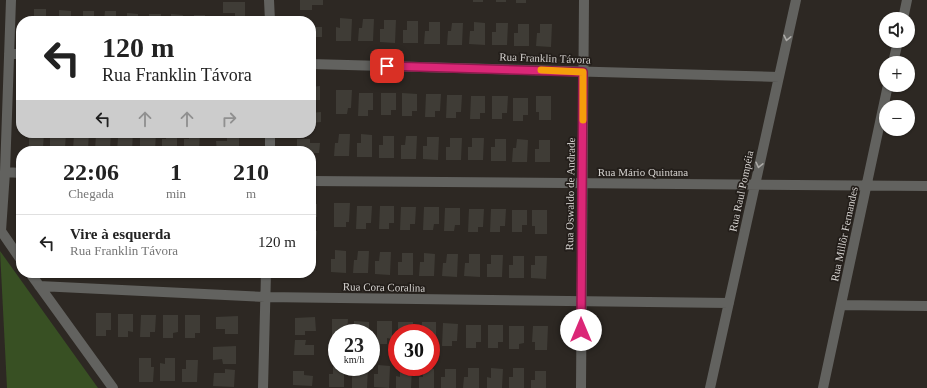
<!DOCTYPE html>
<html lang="pt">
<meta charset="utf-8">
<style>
body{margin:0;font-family:Georgia,serif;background:#f2f2f2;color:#222;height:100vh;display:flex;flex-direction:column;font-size:15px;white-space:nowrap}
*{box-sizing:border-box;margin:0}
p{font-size:13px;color:#767676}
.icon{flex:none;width:22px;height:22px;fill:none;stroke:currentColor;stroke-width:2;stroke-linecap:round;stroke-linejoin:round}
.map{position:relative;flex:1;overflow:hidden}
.details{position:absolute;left:16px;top:146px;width:300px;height:132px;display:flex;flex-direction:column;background:#fff;border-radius:16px;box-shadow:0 1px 3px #0004}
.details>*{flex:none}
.hud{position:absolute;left:16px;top:16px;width:300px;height:122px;border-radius:16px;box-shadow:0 1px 3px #0004;background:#fff;color:#222;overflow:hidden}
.fabs{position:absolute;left:879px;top:12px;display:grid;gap:8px}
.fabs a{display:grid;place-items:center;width:36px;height:36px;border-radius:50%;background:#fff;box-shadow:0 1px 3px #0004;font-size:20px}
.speed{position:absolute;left:328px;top:324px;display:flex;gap:8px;font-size:20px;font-weight:700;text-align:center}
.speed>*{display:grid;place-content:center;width:52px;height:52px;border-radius:50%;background:#fff;box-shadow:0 1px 3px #0004;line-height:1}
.speed small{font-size:10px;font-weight:400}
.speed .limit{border:6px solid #d22;background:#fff;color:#111}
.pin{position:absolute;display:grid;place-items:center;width:34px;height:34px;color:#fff;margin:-17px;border-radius:8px;box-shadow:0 2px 6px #0006}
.me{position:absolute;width:44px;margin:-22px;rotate:0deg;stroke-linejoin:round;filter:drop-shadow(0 0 3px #0008)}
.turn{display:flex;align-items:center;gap:14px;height:84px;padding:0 20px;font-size:18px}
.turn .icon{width:52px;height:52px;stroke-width:2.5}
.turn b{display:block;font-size:28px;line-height:34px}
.lanes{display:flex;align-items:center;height:38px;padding:0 20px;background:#0003;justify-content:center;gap:20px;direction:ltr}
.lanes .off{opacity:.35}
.eta{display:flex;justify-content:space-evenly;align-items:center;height:68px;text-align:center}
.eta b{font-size:24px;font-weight:700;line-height:28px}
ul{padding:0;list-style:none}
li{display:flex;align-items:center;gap:12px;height:56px;padding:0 20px;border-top:1px solid #e0e0e0}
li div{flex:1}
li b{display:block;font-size:15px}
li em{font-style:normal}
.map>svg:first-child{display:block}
</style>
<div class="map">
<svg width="927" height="388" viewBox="0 0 927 388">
<rect width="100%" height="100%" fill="#2d2823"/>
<path fill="#385023" d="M0,251L98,388H7Z"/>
<path fill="#3f3c36" d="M300,0H323V5H312V10H300Z
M473,0H483V2H473Z
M496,0H506V2H496Z
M516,0H526V3H516Z
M223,2H245V17L235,18V13H223Z
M34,9H46V17H49V21H34Z
M59,10L71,11V21H55V20L59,19Z
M83,11H94V21H83Z
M105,11H116V21H104Z
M127,13L138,14V21H127Z
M149,14H161V21H149Z
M171,14L183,15L182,21H171Z
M194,15H205V21H194Z
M340,18L352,19L351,41H336V27L340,28Z
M363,19H374L373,41H358L359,28H362Z
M384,20H396L395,43L380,42V29H384Z
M407,21H418V43H403V30H407Z
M429,22H440V44H424L425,31H429Z
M474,22L485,23V45L469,44L470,31H474Z
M452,23H463L462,45H447L448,31H451Z
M496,23H508L507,45H492V32H496Z
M518,24H529V46H514V33H518Z
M540,24H552L551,47L536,46L537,33H540Z
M311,27H322V37H311Z
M320,86V100H311V87Z
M336,90H352L351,108H348L347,114H336Z
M359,93H373V110H368V116H358Z
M381,93H396V110H391V115H381Z
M402,93L417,94V111H412V116H402Z
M426,94H441L440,111H435V117H425Z
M447,95H462L461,112H456V118H446Z
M471,96H485V113H480V119H470Z
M492,96H508L507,113H502V119H492Z
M536,96H551V120H539V112H536Z
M513,98H528V115H523V121H513Z
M321,112V122L311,123V113Z
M29,133H44L43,148H29Z
M54,133H66L65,148H50V135H54Z
M78,133H89L88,149H73L74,135L77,136Z
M99,133H111L110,149H95L96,135H99Z
M122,133H133L132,151H117L118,138H122Z
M144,133H156L155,151H140V138H144Z
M166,133H177V151H162V139H166Z
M189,133H200L199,151H184V139H189Z
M339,134H350L349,156H334L335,143H338Z
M361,134L372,135V157H357V143H361Z
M239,136V151H217L216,141H227V137Z
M383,136H394V158H379V145H383Z
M406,136H417L416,159H401V145H405Z
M427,137H439L438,160L423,159V146H427Z
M450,138H462L461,160H446V147H450Z
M472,138H484L483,160H468V147H472Z
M297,139H310V143H320L319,153H311V151H297Z
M495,139H506V161H491V147H495Z
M517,139L528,140L527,162H512L513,148H516Z
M539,140H550V162H535V149H539Z
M334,203H350L349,222H346V227H334Z
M311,204H317V217H311Z
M357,206H372L371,223H366V229H356Z
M380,206H394V223H389V229H379Z
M401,207H416L415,224H410V230H400Z
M424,207H439V224H434L433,230H423Z
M445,208H460V225H455L454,231H444Z
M469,209H484L483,227H478V232H468Z
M491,209H506L505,226H500V232H490Z
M512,210H527V225H522V232H512Z
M532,210H547V234H535V226H532Z
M311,231H317L316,242H311Z
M335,250L346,251V273L331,272V259H335Z
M358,251H369L368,273H353L354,260H357Z
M380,252H391L390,275L375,274V261H379Z
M402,253H413V275H398V262H402Z
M424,253L435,254L434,276H419L420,262H424Z
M447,254H458L457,277L442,276L443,263H446Z
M469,254H480V277L464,276L465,263H469Z
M491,255H503L502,277H487V264H491Z
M513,256H524V278H509V265H513Z
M535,256H547L546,279L531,278V265H535Z
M311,262H315L314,272H311Z
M96,313H111V330H106V336H96Z
M118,314H133V332L128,331V337H118Z
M141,315H156L155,332H150V337H140Z
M163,315H178V332L173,333V338H163Z
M185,315H200V333H195V338H185Z
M238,316V334H225V329H216V317Z
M315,317L316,331H305V335H295V318Z
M332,319H348L347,333H337V343H332Z
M354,321L369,322V333H354Z
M377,321H392V339L387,338V344H377Z
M398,322H413V333H398Z
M422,322H436V340H431V333H421Z
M443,323L458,324L457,341H452V346H442Z
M466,325H481V342H476V348H466Z
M488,325H503V342H498V348H488Z
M509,326H524V343L519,344V349H509Z
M533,326H548L547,350H535V342H532Z
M295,340H306L305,345H314V355H294Z
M236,346V364H223L222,359L213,360V347Z
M139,358H151V367H154L153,382H139Z
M165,358H175V381H160V363L165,364Z
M186,360H198L197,382H182V369H186Z
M333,365H337V367H344V387H329V374H333Z
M378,365L390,366L389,388L374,387V374H378Z
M356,367H368L367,388H352V374H356Z
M400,368H412L411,388H396V376L400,377Z
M423,368L434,369V388H419V377H423Z
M468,368H479V388H463L464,377H468Z
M491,368L503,369L502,388H487V377L491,378Z
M513,368H524V388H509V377H513Z
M225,369L235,370L234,387L213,386L214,373H225Z
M445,369H456V388H441V377H445Z
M293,371H304V375L313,376L312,386L293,385Z
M535,371H546V388H531V380H535Z"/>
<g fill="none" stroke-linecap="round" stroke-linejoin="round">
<path stroke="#62625f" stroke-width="10" d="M11,0L5,172L1,231L21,260
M269,0L270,21
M903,19L907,0
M9,54H21
M893,63L898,41
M311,64L779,77
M270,151V133
M5,172L21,173
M311,181L927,186
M30,273L113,388
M39,286L265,297L729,303
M841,305L927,306
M263,388L266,273
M581,388L584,0
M710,388L796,0
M823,388L888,85"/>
</g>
<defs><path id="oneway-chevron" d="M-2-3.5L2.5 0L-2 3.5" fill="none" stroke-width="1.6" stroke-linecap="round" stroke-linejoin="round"/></defs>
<g stroke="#adaba8">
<use href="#oneway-chevron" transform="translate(787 38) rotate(102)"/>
<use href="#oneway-chevron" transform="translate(759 165) rotate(103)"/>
</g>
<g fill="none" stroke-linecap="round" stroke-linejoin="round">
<g stroke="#8e194d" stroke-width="10">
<path id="route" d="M387,66L583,72L581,330"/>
</g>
<use href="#route" stroke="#db2777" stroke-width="7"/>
<path stroke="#f59e0b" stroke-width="7" d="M541,70L583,72V120"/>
</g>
<g text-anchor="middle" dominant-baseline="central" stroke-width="3.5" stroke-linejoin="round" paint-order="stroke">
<g font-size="11" fill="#d5d2cf" stroke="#231e1a">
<text transform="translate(545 58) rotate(2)">Rua Franklin Távora</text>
<text x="643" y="172">Rua Mário Quintana</text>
<text transform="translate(741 191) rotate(-78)">Rua Raul Pompéia</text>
<text transform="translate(570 194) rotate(-89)">Rua Oswaldo de Andrade</text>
<text transform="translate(844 234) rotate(-78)">Rua Millôr Fernandes</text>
<text transform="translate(384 287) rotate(1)">Rua Cora Coralina</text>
</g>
</g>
</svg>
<div class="fabs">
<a><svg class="icon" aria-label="sound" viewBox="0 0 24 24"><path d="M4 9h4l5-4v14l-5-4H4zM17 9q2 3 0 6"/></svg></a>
<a>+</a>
<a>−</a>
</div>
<div class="speed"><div>23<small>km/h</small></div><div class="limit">30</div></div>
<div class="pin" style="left:387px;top:66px;background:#d93025"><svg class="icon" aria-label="arrive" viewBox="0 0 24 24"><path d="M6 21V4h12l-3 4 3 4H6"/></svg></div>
<svg class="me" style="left:581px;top:330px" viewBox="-20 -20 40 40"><circle r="19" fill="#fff"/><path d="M0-13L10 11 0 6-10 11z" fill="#db2777"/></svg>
<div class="hud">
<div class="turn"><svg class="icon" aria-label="left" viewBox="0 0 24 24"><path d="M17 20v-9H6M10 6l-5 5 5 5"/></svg><div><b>120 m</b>Rua Franklin Távora</div></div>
<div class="lanes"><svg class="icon" aria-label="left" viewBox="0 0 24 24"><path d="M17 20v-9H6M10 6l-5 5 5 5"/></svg><svg class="icon off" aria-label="ahead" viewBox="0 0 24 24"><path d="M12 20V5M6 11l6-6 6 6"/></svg><svg class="icon off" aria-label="ahead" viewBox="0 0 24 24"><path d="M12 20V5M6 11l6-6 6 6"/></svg><svg class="icon off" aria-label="right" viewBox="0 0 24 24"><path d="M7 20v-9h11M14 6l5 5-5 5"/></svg></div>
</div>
<section class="details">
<div class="eta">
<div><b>22:06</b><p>Chegada</p></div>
<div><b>1</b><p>min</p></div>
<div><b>210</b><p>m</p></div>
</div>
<ul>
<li><svg class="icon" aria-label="left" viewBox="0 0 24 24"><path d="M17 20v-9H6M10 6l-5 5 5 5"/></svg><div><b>Vire à esquerda</b><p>Rua Franklin Távora</p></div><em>120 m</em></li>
</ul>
</section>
</div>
